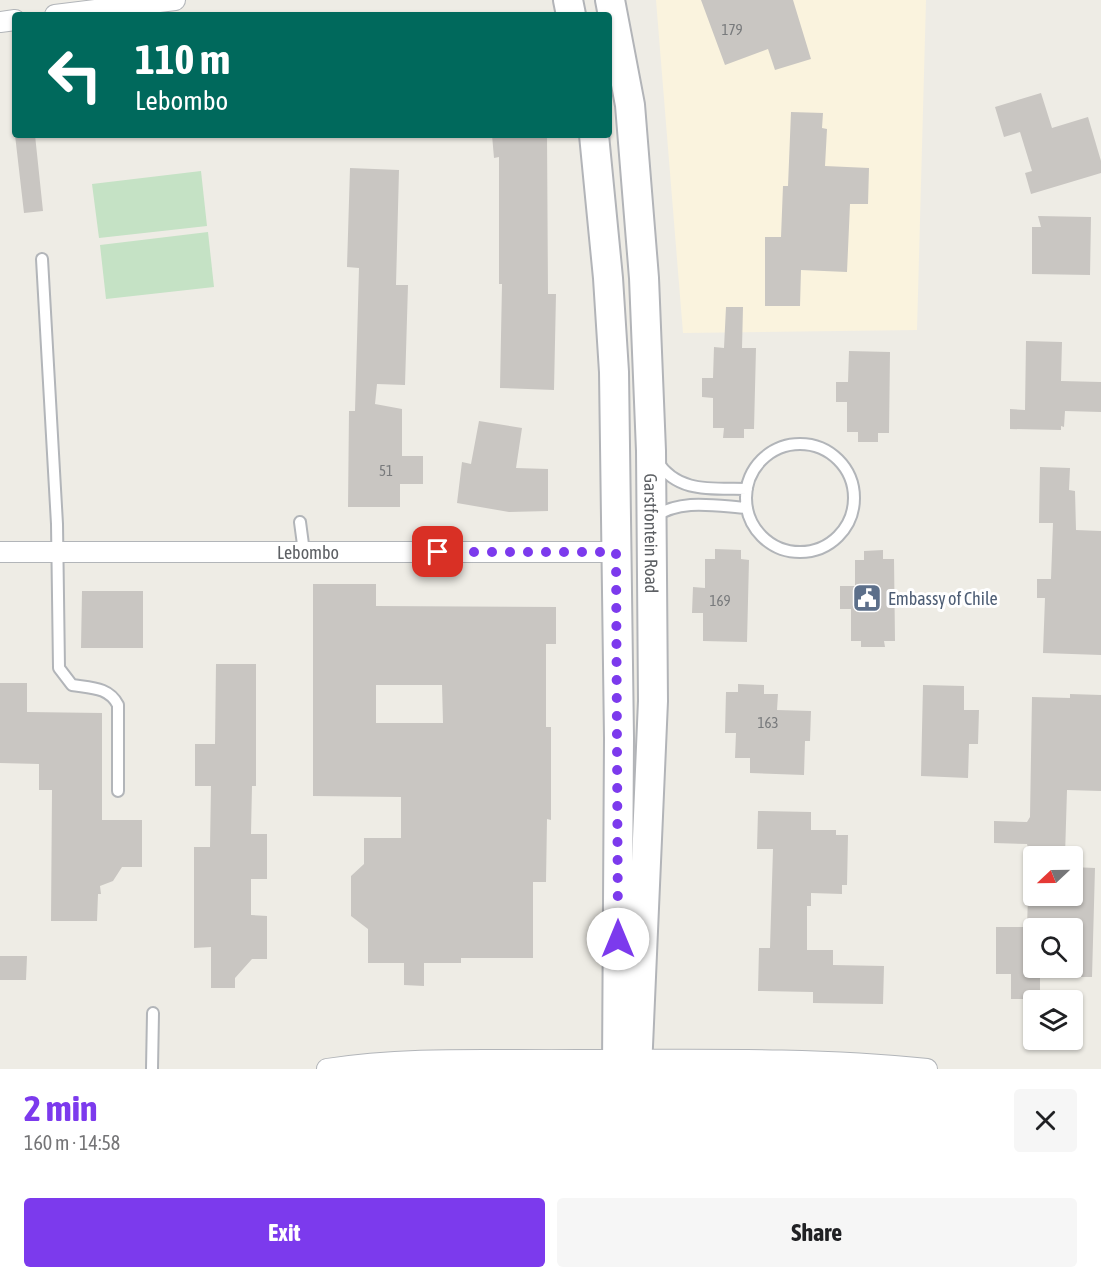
<!DOCTYPE html>
<meta charset="utf-8">
<style>
body{margin:0;font-family:"Asap Condensed",sans-serif;background:#f6f6f6;color:#202124;height:100vh;display:flex;flex-direction:column;font-size:22px;white-space:nowrap}
*{box-sizing:border-box;margin:0}
p{font-size:20px;color:#757577}
.icon{flex:none;width:33px;height:33px;fill:none;stroke:currentColor;stroke-width:2;stroke-linecap:round;stroke-linejoin:round}
.map{position:relative;height:1069px;overflow:hidden}
.panel{display:flex;flex-direction:column;background:#fff;flex:1}
.panel>*{flex:none}
.guide{position:absolute;left:12px;top:12px;width:600px;height:126px;border-radius:6px;box-shadow:0 2px 4px #0004;background:#00695c;color:#fff;overflow:hidden}
.needle{width:39px;rotate:248deg}
.controls{position:absolute;left:1023px;top:846px;display:grid;gap:12px}
.controls a{display:grid;place-items:center;width:60px;height:60px;border-radius:6px;background:#fff;box-shadow:0 2px 4px #0004;font-size:30px}
.pin{position:absolute;display:grid;place-items:center;width:51px;height:51px;color:#fff;margin:-26px;border-radius:12px;box-shadow:0 3px 9px #0006}
.me{position:absolute;width:66px;margin:-33px;rotate:0deg;stroke-linejoin:round;filter:drop-shadow(0 0 4px #0008)}
.turn{display:flex;align-items:center;gap:21px;height:126px;padding:0 24px;font-size:27px}
.turn .icon{width:78px;height:78px;stroke-width:2.5}
.turn b{display:block;font-size:42px;line-height:51px}
.round{display:grid;place-items:center;flex:none;width:63px;height:63px;border-radius:6px;background:#f6f6f6}
.summary{display:flex;align-items:center;justify-content:space-between;height:102px;padding:0 24px}
h1{font-size:36px;font-weight:700;line-height:45px;color:#7c3aed}
.cta{display:flex;gap:12px;margin-top:auto;padding:12px 24px}
.cta a{flex:1;height:69px;border-radius:6px;background:#7c3aed;color:#fff;font-size:24px;font-weight:700;line-height:69px;text-align:center}
.cta a+a{background:#f6f6f6;color:#202124}
.map>svg:first-child{display:block}
</style>
<div class="map">
<svg width="1101" height="1069" viewBox="0 0 1101 1069">
<rect width="100%" height="100%" fill="#eeece5"/>
<path fill="#faf3de" d="M656,0H926L917,330L683,333Z"/>
<path fill="#c5e2c5" d="M201,171L207,226L99,238L92,184Z
M208,232L214,287L106,299L100,245Z"/>
<path fill="#c9c6c2" fill-rule="evenodd" d="M701,0H793L811,59L775,70L768,49L725,65Z
M1041,93L1052,128L1088,117L1101,161V173L1031,194L1025,173L1032,171L1020,132L1004,137L995,107Z
M791,112L823,113L822,128L827,129L825,166L869,168L868,204H850L847,272L801,270L800,306H765V237H781L783,186H788Z
M15,135H35L43,211L24,213Z
M492,135H547L548,294H556L554,390L500,388L502,284H499V157L494,158Z
M350,168L399,170L396,285H408L405,385L377,384L375,404L402,409V456H423V484H400V507H348L349,411H355L359,268L347,267Z
M1038,216L1091,217L1090,275L1032,274V227H1041Z
M726,307H743L742,348H756L754,429H744V438H723L724,428H713V398L702,397V378H713L714,347L724,348Z
M1026,341L1062,342L1061,381L1101,382V412L1065,411L1064,427L1061,426V430L1010,429V409L1025,410Z
M849,351L890,352L889,433H878V442H858V432H847V402H836V382H848Z
M479,421L522,428L516,468L548,469V511L509,512L457,503L462,462L471,464Z
M1040,467L1070,468L1069,490L1075,491L1076,530L1101,531V655L1043,653L1045,598H1037V579H1051L1053,523H1039Z
M715,549L741,550V559L749,560L747,642L703,641V613H692L693,587L705,588V559H715Z
M883,550V559H894L895,641H884L885,647H861V641H851V609H840V586H855V560H864V551Z
M313,584H376V606L556,607V644H546V727H551V820L547,819L546,882H533V958H461V963H424V986L404,985V963H368V929L351,916V876L364,864V838H401V797L313,796ZM376,685H442L443,723H376Z
M82,591H143V648H81Z
M216,664H256V786H252L251,834H267V879H251V915L267,916V959H252L235,978V988H211V947L194,948V847H210L211,786H195V744H215Z
M0,683H27V712L102,713V820H142V867H122L113,881L100,886L101,894H98L97,921H51L52,790H39V764L0,763Z
M738,684L764,685V694H778L777,710L811,711L810,741H805L804,775L750,773V758H735L736,733H725L726,692H738Z
M923,685L964,686V710H979L978,744H969L968,778L921,776Z
M1070,694L1101,695V791L1067,790L1065,856H1030L1027,844L994,843V821L1027,822L1030,817L1032,697L1070,698Z
M758,811L811,812V830H836V835H848L847,885H842V894L811,893V906H807V950H833V965L884,966L883,1004L813,1003V992L758,991L759,948H770L773,849H757Z
M1072,867L1095,868L1092,977H1072V928H1034V968H1040V999H1011V974H996V927H1027L1028,896H1072Z
M0,956H27L26,980H0Z"/>
<g fill="none" stroke-linecap="round" stroke-linejoin="round">
<g stroke="#b2b5b9" stroke-width="14">
<path id="service" d="M42,259L57,524L59,668L72,685C91,688 109,687 118,705V791
M746 498a54 54 0 1 1 108 0a54 54 0 1 1-108 0Z
M657,461C678,494 713,488 747,489
M654,517C681,498 716,506 747,508
M300,522L304,552
M152,1069L153,1013"/>
</g>
<g stroke="#b2b5b9" stroke-width="22">
<g id="minor">
<path d="M55,15L175,0"/>
<path d="M0,22L15,20"/>
<path id="s1" d="M0,552H616"/>
<path d="M327,1069C409,1056 495,1061 577,1060C693,1060 812,1057 927,1069"/>
</g>
</g>
<g stroke="#b2b4b8" stroke-width="32">
<g id="secondary">
<path d="M568,0L571,15"/>
<path id="s2" d="M610,0L630,105L644,278L651,451L653,701L637,1069"/>
<path d="M594,135L608,278L614,372L619,738L617,1069"/>
</g>
</g>
<use href="#service" stroke="#fff" stroke-width="10"/>
<use href="#minor" stroke="#fff" stroke-width="20"/>
<use href="#secondary" stroke="#fff" stroke-width="28"/>
</g>
<g fill="none" stroke-linecap="round" stroke-linejoin="round">
<path stroke="#7c3aed" stroke-width="10" stroke-dasharray="0 18" d="M438,552H616L618,939"/>
</g>
<defs>
<g id="civic-square" transform="scale(1.5)"><rect x="-9" y="-9" width="18" height="18" rx="4" fill="#5c6f8a" stroke="#fff"/><path d="M-.6-6.5H3V-4.5H.6V-3L4-1V1h2V6H-6V1h2V-1L-.6-3ZM-1.2 2.5V6h2.4V2.5Z" fill="#fff"/></g>
</defs>
<g fill-rule="evenodd">
<use href="#civic-square" x="867" y="598"/>
</g>
<g text-anchor="middle" dominant-baseline="central" stroke-width="6" stroke-linejoin="round" paint-order="stroke">
<g font-size="15" fill="#787a7c">
<text x="732" y="29">179</text>
<text x="386" y="470">51</text>
<text x="720" y="600">169</text>
<text x="768" y="722">163</text>
</g>
<g font-size="18" fill="#5d6064" stroke="#fff">
<text stroke="none"><textPath href="#s2" startOffset="536">Garstfontein Road</textPath></text>
<text stroke="none"><textPath href="#s1" startOffset="308">Lebombo</textPath></text>
</g>
<g font-size="18" fill="#4e5e75" stroke="#fff" text-anchor="start">
<text x="888" y="598">Embassy of Chile</text>
</g>
</g>
</svg>
<div class="controls">
<a><svg class="needle" viewBox="-14 -14 28 28"><path d="M0-13l5 13h-10z" fill="#e53935"/><path d="M0 13l5-13h-10z" fill="#757577"/></svg></a>
<a><svg class="icon" aria-label="search" viewBox="0 0 24 24"><circle cx="10" cy="10" r="6"/><path d="M15 15l6 6"/></svg></a>
<a><svg class="icon" aria-label="layers" viewBox="0 0 24 24"><path d="M12 4l9 5-9 5-9-5zM3 14l9 5 9-5"/></svg></a>
</div>
<div class="pin" style="left:438px;top:552px;background:#d93025"><svg class="icon" aria-label="arrive" viewBox="0 0 24 24"><path d="M6 21V4h12l-3 4 3 4H6"/></svg></div>
<svg class="me" style="left:618px;top:939px" viewBox="-20 -20 40 40"><circle r="19" fill="#fff"/><path d="M0-13L10 11 0 6-10 11z" fill="#7c3aed"/></svg>
<div class="guide">
<div class="turn"><svg class="icon" aria-label="left" viewBox="0 0 24 24"><path d="M17 20v-9H6M10 6l-5 5 5 5"/></svg><div><b>110 m</b>Lebombo</div></div>
</div>
</div>
<section class="panel">
<div class="summary"><div><h1>2 min</h1><p>160 m · 14:58</p></div><a class="round"><svg class="icon" aria-label="close" viewBox="0 0 24 24"><path d="M6 6l12 12M18 6L6 18"/></svg></a></div>
<div class="cta"><a>Exit</a><a>Share</a></div>
</section>
